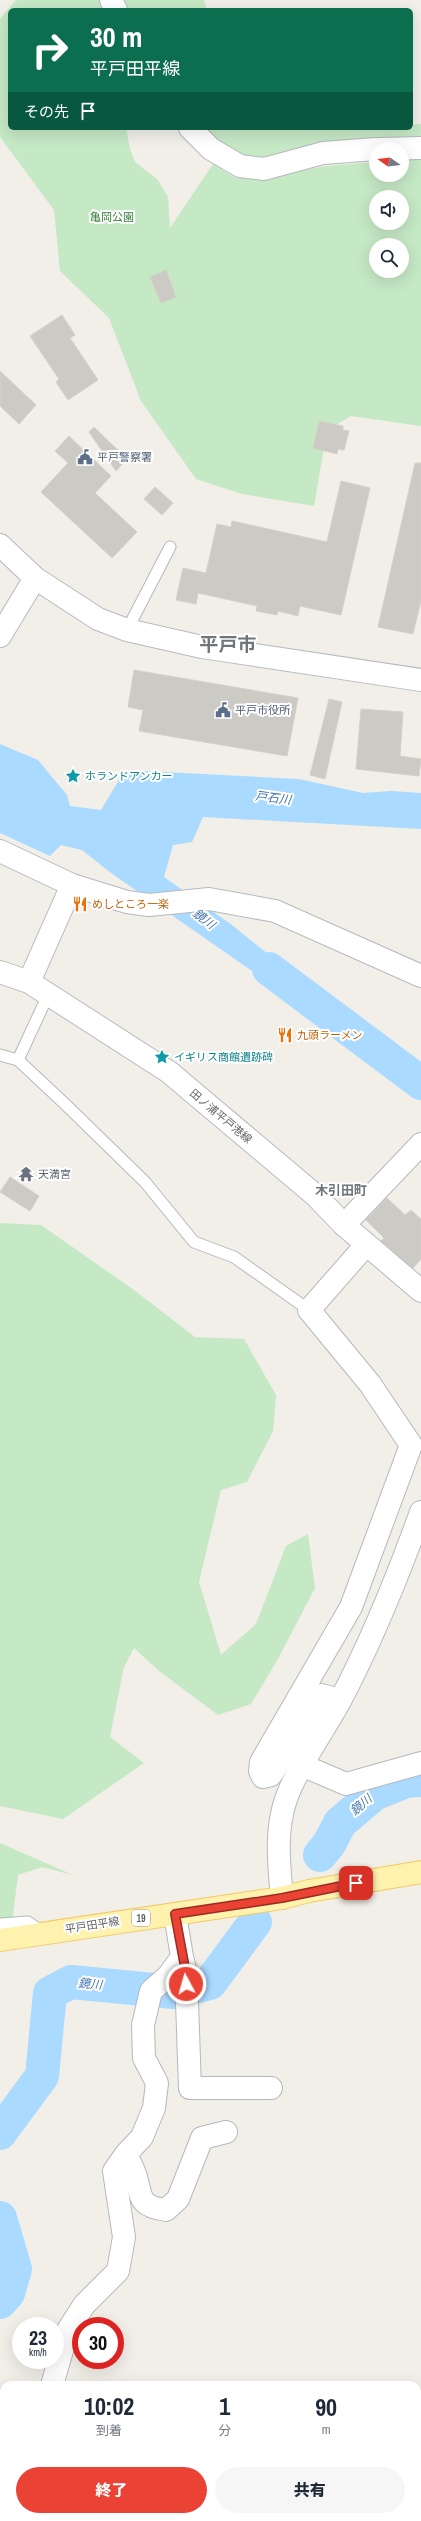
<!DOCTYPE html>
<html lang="ja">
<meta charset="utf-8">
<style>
body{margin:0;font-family:"Archivo Narrow","Noto Sans JP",sans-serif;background:#f6f6f7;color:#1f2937;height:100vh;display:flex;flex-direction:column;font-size:15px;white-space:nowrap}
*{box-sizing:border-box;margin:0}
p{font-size:13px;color:#747a83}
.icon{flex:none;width:22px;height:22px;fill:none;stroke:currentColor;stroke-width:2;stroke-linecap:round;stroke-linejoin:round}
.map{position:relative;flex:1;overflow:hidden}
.details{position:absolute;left:0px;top:2381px;width:421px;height:140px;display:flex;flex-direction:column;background:#fff;border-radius:12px 12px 0 0;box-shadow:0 4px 16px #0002}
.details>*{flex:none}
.banner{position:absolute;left:8px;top:8px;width:405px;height:122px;border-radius:6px;box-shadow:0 4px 16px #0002;background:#0b6e4f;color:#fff;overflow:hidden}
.needle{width:26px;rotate:284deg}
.tools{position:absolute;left:369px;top:142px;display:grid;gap:8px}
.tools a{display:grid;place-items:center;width:40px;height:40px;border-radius:50%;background:#fff;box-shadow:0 4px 16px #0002;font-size:20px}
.speed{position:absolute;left:12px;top:2317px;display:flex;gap:8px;font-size:20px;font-weight:700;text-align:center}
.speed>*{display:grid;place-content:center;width:52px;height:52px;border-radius:50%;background:#fff;box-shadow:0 4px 16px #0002;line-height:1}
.speed small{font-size:10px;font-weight:400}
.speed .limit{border:6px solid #d22;background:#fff;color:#111}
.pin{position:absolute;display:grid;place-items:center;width:34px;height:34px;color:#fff;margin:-17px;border-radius:8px;box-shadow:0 2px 6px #0006}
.me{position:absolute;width:44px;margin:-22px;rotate:354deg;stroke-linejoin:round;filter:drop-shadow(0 0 3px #0008)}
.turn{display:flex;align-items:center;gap:14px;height:84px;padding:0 16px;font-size:18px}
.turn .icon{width:52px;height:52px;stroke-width:2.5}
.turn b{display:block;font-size:28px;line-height:34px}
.then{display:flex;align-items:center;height:38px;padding:0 16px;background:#0003;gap:8px;font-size:15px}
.eta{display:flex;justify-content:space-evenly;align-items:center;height:68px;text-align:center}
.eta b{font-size:24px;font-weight:800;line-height:28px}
.primary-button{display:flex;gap:8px;margin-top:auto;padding:8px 16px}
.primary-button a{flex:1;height:46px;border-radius:24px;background:#ea4335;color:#fff;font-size:16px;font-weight:800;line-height:46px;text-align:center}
.primary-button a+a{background:#f6f6f7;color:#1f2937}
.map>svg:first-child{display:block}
</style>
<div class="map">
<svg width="421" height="2521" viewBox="0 0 421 2521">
<rect width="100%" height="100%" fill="#f1efe8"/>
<path fill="#c5e8c5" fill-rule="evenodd" d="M16,0H101L105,10H10V128H126L130,149L135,162L158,180L168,197L170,228L213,164L234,177L260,178L326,166L376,162V175H402V160L421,159V426L351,416L327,430L314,506L242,494L196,479L141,401L109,318L60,271L54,210L0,137V19ZM376,197H402V223H376ZM376,245H402V271H376Z
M121,0H204L207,10H125Z
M421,124V138L274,160L234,154L203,128H411V125Z
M0,1223L41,1225L134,1290L195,1337L244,1339L276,1395L273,1431L247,1482L221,1490L199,1582L221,1655L256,1624L286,1546L308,1534L315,1588L279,1657L251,1704L218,1715L159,1671L134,1648L124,1667L110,1737L144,1763L63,1819L0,1806Z
M0,1843L73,1875L42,1867L18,1875L12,1923L0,1930Z"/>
<path fill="#aadaff" d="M0,744L38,760L67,795L70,806L101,810L125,770L299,779L363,793L391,791L421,793V829L203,817L192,842L173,845L164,877L232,925L310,988L304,1007L111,873L82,850L61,845L50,856L0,833Z"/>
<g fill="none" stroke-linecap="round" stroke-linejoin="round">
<path stroke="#aadaff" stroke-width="34" d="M269,969L421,1083
M320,1855L329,1844L340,1823L374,1794L406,1781L421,1780
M0,2133L42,2076L50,1993L71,1982L174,1992L210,1983L255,1922
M0,2218L15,2269L8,2293L0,2302"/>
</g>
<path fill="#cccac5" stroke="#d6d1c6" d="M166,270L176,297L161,303L150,277Z
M62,315L75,335L70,338L98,380L68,400L56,382L59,379L30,336Z
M0,371L36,405L19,424L0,406Z
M319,421L343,426V430L349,431L344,450L338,449L337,454L313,448Z
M94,427L127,459L116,471L89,432Z
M69,436L111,476L95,493L137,532L112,558L41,492L68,463L55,451Z
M415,463H421V601L413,634L378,627Z
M341,481L370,488L341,615L300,606L298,616L278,611L277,615L256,611L257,606L198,593L196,604L176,600L183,568L206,573L217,524L231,527L232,521L327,542Z
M155,487L173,503L162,515L144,499Z
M134,670L298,698L287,756L139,731L143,710L128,707Z
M329,699L342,702L325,779L310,775Z
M361,709L403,712L400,756L421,759L419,776L356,769Z
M10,1177L39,1196L30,1211L0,1192Z
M387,1198L405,1215L411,1210L421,1219V1259L413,1268L381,1241L384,1238L366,1220Z"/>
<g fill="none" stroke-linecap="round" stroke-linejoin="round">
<g stroke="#b5b8bc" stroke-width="13">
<path id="lane" d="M127,630L170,547
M0,1055L18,1060L65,1104L145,1182L194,1242L234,1257L309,1310
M18,1060L48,995
M0,1924L28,1922L44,1933"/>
</g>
<g stroke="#b5b8bc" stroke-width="24">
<path id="street" d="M111,0L116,10
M190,128L211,149L240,166L264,169L323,153L376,149
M379,149L421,148
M29,982L72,885
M344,1225L421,1144
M340,1700L321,1695L271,1775L263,1777L260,1771L261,1762L351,1607L411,1445L370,1384L309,1310L366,1245
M304,1766L346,1784L421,1763
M182,1957L186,1973L190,2088H271
M126,2154C129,2161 134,2169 136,2177C142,2199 139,2206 166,2210L178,2199L202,2138L226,2132
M52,2385L68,2330L84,2305L118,2271L124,2237L114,2171L126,2154L142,2137L154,2108L157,2083L144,2058L143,2025L151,1991L168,1976L182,1957L175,1914
M14,2521L19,2517
M97,2521L98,2517"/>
</g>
<g stroke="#b6babf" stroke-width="24">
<path id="secondary" d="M0,545L35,578L98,619L127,630L202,647L421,680
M0,636L35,578
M0,851L72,885L127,902L149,905L209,899L275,911L421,976
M0,972L29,982L169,1072L315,1195L344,1225L421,1291
M282,1898C279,1865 275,1831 286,1799C297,1768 324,1730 340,1701C372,1640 398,1576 421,1512"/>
</g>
<g stroke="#f2c960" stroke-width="24">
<path id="primary" d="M0,1940L282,1898L309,1891L421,1872"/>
</g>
<use href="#lane" stroke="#fff" stroke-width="11"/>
<use href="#street" stroke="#fff" stroke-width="22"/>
<use href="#secondary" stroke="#fff" stroke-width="22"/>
<use href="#primary" stroke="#fff2af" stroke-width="22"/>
</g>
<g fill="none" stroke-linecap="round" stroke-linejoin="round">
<g stroke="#982c22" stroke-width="10">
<path id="route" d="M186,1984V1973L175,1914L282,1898L356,1883"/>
</g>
<use href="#route" stroke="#ea4335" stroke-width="7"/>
</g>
<defs>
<g id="civic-bare" transform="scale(1.2)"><path d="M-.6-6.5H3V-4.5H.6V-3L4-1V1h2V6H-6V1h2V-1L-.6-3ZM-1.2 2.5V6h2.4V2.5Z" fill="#5c6f8a" stroke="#fff" stroke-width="2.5" paint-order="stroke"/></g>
<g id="sight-bare" transform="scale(1.2)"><path d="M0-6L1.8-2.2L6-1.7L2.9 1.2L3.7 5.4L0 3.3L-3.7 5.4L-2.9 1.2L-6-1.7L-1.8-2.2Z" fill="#0f9aa8" stroke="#fff" stroke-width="2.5" paint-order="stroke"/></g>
<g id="restaurant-bare" transform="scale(1.2)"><path d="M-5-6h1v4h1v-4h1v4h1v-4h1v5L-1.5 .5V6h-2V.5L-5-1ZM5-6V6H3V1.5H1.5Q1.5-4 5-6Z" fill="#e8710a" stroke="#fff" stroke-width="2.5" paint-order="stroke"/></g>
<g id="temple-bare" transform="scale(1.2)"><path d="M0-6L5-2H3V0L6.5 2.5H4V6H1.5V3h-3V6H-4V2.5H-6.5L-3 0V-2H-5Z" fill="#6b7280" stroke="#fff" stroke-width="2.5" paint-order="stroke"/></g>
</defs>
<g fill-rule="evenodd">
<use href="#civic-bare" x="85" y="457"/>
<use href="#civic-bare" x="223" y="710"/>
<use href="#sight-bare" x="73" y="776"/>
<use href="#restaurant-bare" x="80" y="904"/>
<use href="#restaurant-bare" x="285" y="1035"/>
<use href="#sight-bare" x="162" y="1057"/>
<use href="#temple-bare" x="26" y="1174"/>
</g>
<g text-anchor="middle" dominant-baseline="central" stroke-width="4" stroke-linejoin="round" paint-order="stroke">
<rect fill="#fff" stroke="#8f9295" stroke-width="1" x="132" y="1910" width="18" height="16" rx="3"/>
<g font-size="10" font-weight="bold" fill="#5f6368">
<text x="141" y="1918">19</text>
</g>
<g font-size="11" fill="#348238" stroke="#fff">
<text x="112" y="217">亀岡公園</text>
</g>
<g font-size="11" fill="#4e5e75" stroke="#fff" text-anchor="start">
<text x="97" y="457">平戸警察署</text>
<text x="235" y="710">平戸市役所</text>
</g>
<g font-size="11" fill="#0d838f" stroke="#fff" text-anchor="start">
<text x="85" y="776">ホランドアンカー</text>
<text x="174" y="1057">イギリス商館遺跡碑</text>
</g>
<g font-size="11" fill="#c56008" stroke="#fff" text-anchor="start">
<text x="92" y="904">めしところ一楽</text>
<text x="297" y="1035">九頭ラーメン</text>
</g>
<g font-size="11" fill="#5f6368" stroke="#fff">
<text transform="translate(221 1116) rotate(40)">田ノ浦平戸港線</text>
<text transform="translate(92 1925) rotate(-9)">平戸田平線</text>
</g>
<g font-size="11" fill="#5b616d" stroke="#fff" text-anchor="start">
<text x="38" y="1174">天満宮</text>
</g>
<g font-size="12" font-style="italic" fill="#4174aa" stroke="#fff">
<text transform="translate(273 798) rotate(7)">戸石川</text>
<text transform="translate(204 919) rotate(37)">鏡川</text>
<text transform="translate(361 1805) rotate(-40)">鏡川</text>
<text transform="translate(90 1984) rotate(5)">鏡川</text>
</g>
<g font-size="13" font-weight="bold" fill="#70757a" stroke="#fff">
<text x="341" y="1190">木引田町</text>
</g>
<g font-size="19" font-weight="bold" fill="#70757a" stroke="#fff">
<text x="228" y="644">平戸市</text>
</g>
</g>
</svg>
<div class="tools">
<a><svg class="needle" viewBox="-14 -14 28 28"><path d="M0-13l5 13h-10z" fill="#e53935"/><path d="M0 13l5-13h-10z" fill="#747a83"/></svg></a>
<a><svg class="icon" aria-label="sound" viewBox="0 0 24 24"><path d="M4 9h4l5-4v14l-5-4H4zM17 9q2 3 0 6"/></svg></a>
<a><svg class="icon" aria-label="search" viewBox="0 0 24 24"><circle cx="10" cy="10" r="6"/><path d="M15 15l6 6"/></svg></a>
</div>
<div class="speed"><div>23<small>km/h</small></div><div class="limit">30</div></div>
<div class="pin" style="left:356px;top:1883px;background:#d93025"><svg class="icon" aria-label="arrive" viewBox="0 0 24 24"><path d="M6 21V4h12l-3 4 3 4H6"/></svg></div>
<svg class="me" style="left:186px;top:1984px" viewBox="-20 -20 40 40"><circle r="17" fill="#ea4335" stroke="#fff" stroke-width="3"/><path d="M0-11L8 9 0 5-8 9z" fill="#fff"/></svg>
<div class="banner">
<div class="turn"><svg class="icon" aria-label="right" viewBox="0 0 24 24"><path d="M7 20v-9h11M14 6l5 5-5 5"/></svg><div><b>30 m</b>平戸田平線</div></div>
<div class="then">その先<svg class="icon" aria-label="arrive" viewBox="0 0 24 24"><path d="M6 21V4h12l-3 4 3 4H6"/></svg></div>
</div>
<section class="details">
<div class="eta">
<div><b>10:02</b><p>到着</p></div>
<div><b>1</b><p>分</p></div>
<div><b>90</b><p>m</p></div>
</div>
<div class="primary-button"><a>終了</a><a>共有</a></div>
</section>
</div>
